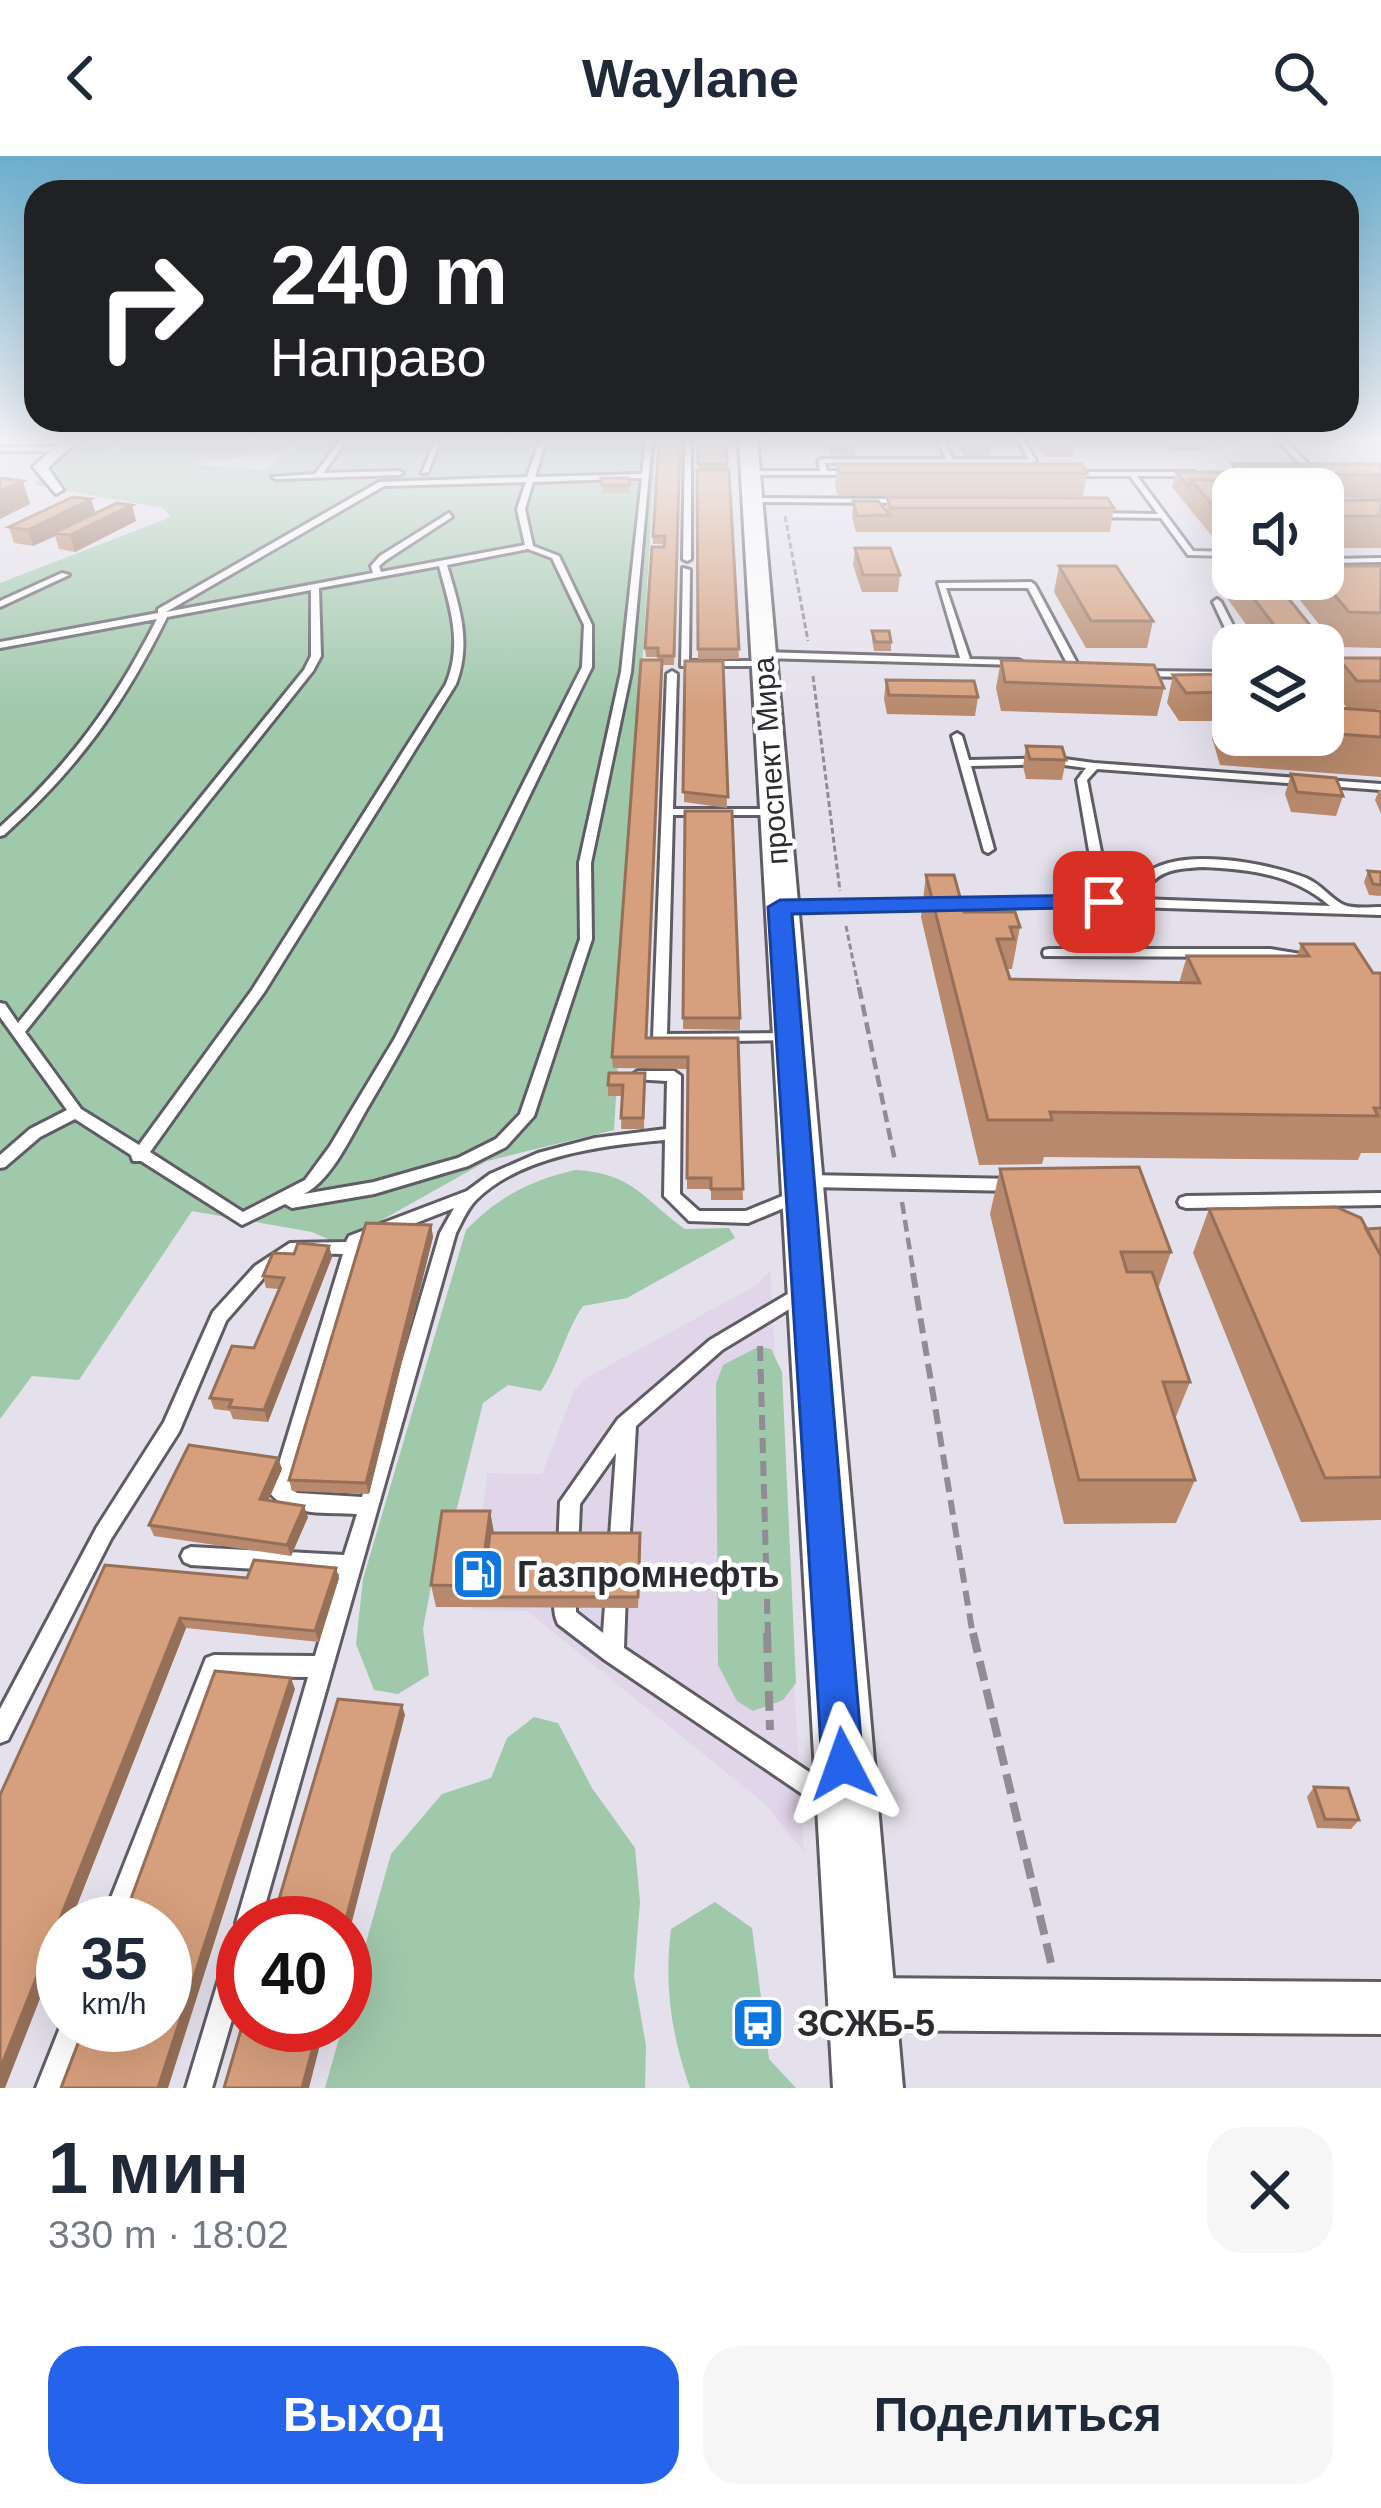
<!DOCTYPE html>
<html lang="ru">
<meta charset="utf-8">
<style>
body{margin:0;font-family:Arial,sans-serif;background:#f6f6f7;color:#1f2937;height:100vh;display:flex;flex-direction:column;font-size:45px;white-space:nowrap}
*{box-sizing:border-box;margin:0}
p{font-size:39px;color:#747a83}
.icon{flex:none;width:66px;height:66px;fill:none;stroke:currentColor;stroke-width:2;stroke-linecap:round;stroke-linejoin:round}
.map{position:relative;height:1932px;overflow:hidden}
.details{display:flex;flex-direction:column;background:#fff;flex:1}
.details>*{flex:none}
.guide{position:absolute;left:24px;top:24px;width:1335px;height:252px;border-radius:36px;box-shadow:0 12px 48px #0002;background:#202124;color:#fff;overflow:hidden}
.fabs{position:absolute;left:1212px;top:312px;display:grid;gap:24px}
.fabs a{display:grid;place-items:center;width:132px;height:132px;border-radius:24px;background:#fff;box-shadow:0 12px 48px #0002;font-size:60px}
.speed{position:absolute;left:36px;top:1740px;display:flex;gap:24px;font-size:60px;font-weight:700;text-align:center}
.speed>*{display:grid;place-content:center;width:156px;height:156px;border-radius:50%;background:#fff;box-shadow:0 12px 48px #0002;line-height:1}
.speed small{font-size:30px;font-weight:400}
.speed .limit{border:18px solid #d22;background:#fff;color:#111}
.pin{position:absolute;display:grid;place-items:center;width:102px;height:102px;color:#fff;margin:-51px;border-radius:24px;box-shadow:0 6px 18px #0006}
.me{position:absolute;width:132px;margin:-66px;rotate:356deg;stroke-linejoin:round;filter:drop-shadow(0 0 9px #0008)}
.turn{display:flex;align-items:center;gap:42px;height:252px;padding:0 48px;font-size:54px}
.turn .icon{width:156px;height:156px;stroke-width:2.5}
.turn b{display:block;font-size:84px;line-height:102px}
.round{display:grid;place-items:center;flex:none;width:126px;height:126px;border-radius:36px;background:#f6f6f7}
.overview{display:flex;align-items:center;justify-content:space-between;height:204px;padding:0 48px}
h1{font-size:72px;font-weight:800;line-height:90px}
.primary-button{display:flex;gap:24px;margin-top:auto;padding:24px 48px}
.primary-button a{flex:1;height:138px;border-radius:36px;background:#2563eb;color:#fff;font-size:48px;font-weight:800;line-height:138px;text-align:center}
.primary-button a+a{background:#f6f6f7;color:#1f2937}
header{display:flex;justify-content:space-between;align-items:center;height:156px;padding:0 48px;background:#fff;font-size:54px;font-weight:800}
.map>svg:first-child{display:block}
</style>
<header><svg class="icon" aria-label="back" viewBox="0 0 24 24"><path d="M15 5l-7 7 7 7"/></svg>Waylane<svg class="icon" aria-label="search" viewBox="0 0 24 24"><circle cx="10" cy="10" r="6"/><path d="M15 15l6 6"/></svg></header>
<div class="map">
<svg width="1381" height="1932" viewBox="0 0 1381 1932">
<rect width="100%" height="100%" fill="#e5e1ec"/>
<path fill="#e0d5e9" d="M770,1114L804,1696L765,1648L527,1455L471,1454L487,1317L542,1318L574,1234L588,1221L757,1129Z"/>
<path fill="#a0c8ab" d="M64,284H123L105,301L128,284H288L287,295L189,308L264,314L299,288L293,284H656L614,974L487,1005L339,1088L312,1076L192,1055L79,1224L32,1220L0,1263V427L171,361L163,352L35,329Z
M575,1014C633,1017 642,1042 685,1073L729,1072L735,1082L627,1142L583,1150C564,1178 560,1207 541,1235L508,1229L483,1247L457,1352L442,1372L423,1473L429,1519L398,1538L374,1534L356,1488L363,1423L466,1074C500,1040 529,1025 575,1014Z
M758,1191L771,1193L782,1216L796,1527L783,1544L753,1555L737,1545L718,1509L716,1228L723,1209Z
M534,1561L558,1567L592,1632L635,1692L640,1746L634,1820L646,1890L645,1932H325L391,1698L442,1638L491,1622L507,1582Z
M715,1746L752,1772L769,1903L796,1932H690C671,1878 664,1829 671,1773Z"/>
<g fill="none" stroke-linecap="round" stroke-linejoin="round">
<g stroke="#605c65" stroke-width="6">
<path id="service" d="M341,284H347L323,317L399,315L403,317L399,319L276,323L272,321L315,318Z
M435,284H441L428,316L422,317Z
M540,284H546L535,321L642,318L646,284H652L631,516L591,707L592,783L534,960L506,991L468,1010L374,1038L292,1052L285,1048L242,1069L141,1005H133L131,999L75,963L40,981L5,1011L0,1012V999L30,973L67,954L0,861V847L5,848L18,867L304,514L311,500V434L167,461C123,550 78,612 4,679L0,680V671C71,607 114,547 157,463L0,492V486L158,457V453L379,326L527,321ZM642,322L621,516L579,707L580,783L520,958L496,983L458,1002L374,1026L304,1038C332,1024 352,978 368,951C452,810 519,658 592,511V469L559,400L533,390L525,353L533,326ZM526,326L517,353L525,389L381,416L379,410L386,404L452,361L449,357L380,400L371,410L373,417L166,456L384,330ZM528,393L552,402L584,469L582,511L395,882L330,990L305,1024L243,1056L150,996L265,835L456,528C472,486 459,450 447,409ZM439,410C450,451 463,487 446,528L252,834L139,989L81,953L25,876L313,515L321,500L319,432Z
M685,284H691V403L687,405L683,403Z
M938,284H944L953,303H1028L1018,284H1024L1036,305L1033,307H825L827,315H855L859,317L855,319H750L746,317L750,315H820L818,305L821,303H946Z
M1278,284H1285L1317,317V321H1311Z
M0,291H58L61,293L58,295H0Z
M1068,316H1194L1191,320H1137L1193,395L1233,396V400L1188,399L1161,362L1092,361L1095,357L1158,358L1130,320H1071Z
M752,342L905,343L909,345L905,347L749,346Z
M1381,402V406L1332,407L1328,405L1332,403Z
M683,412L690,414L689,505H763L768,508L766,510H681Z
M62,417L69,419L0,451V445Z
M1031,426L1035,429L1078,509L1076,511L1068,509L1028,432H946L970,503L1018,504L1021,505V509L763,502L758,499L763,496L960,502L938,427Z
M1217,443L1221,446L1243,489H1233L1213,446Z
M1297,463H1303L1323,489H1313L1296,465Z
M1381,505V511L1323,517V511Z
M672,515L677,518L673,653H773L779,656L773,659H673L667,878L788,877L793,878L795,881L793,884L660,886L653,882L667,518Z
M1143,515L1233,516V522L1140,520V516Z
M957,577L962,580L969,604L1057,602L1094,607L1381,628V634L1097,613L1087,624L1110,742L1127,743C1132,735 1136,725 1143,720C1177,689 1267,707 1306,722C1322,729 1331,743 1344,749C1353,753 1370,751 1381,751V759L1104,750L779,754V748L783,747L1097,742L1077,624L1086,612L1057,608L971,610L994,693L988,697L984,695L952,580ZM1203,711C1249,713 1294,718 1330,750L1140,743C1155,714 1172,713 1203,711Z
M1049,793H1270L1307,799L1314,803L1307,807L1270,801L1044,800L1043,797L1044,794Z
M638,915H674L681,920L680,1038L699,1055H746L797,1034L803,1036L805,1040L803,1044L748,1067L689,1065L664,1040L665,984C605,989 521,999 476,1044C467,1053 462,1066 456,1077L260,1767H243V1826L212,1932H186L231,1783L234,1774L238,1773L236,1767L308,1521L221,1520L125,1767H101L206,1502L214,1499L315,1500L339,1418L191,1409L184,1406L181,1400L184,1394L191,1391L344,1399L357,1358C328,1356 289,1361 270,1337L343,1098L299,1097L267,1118L226,1165L179,1276L111,1383L8,1584L0,1587V1553L97,1371L164,1266L213,1156L255,1110L290,1087L346,1086L349,1080L467,1035L490,1018L538,997L595,982L666,973L667,925L633,923L631,920ZM454,1052L440,1077L362,1341L297,1337L291,1333L362,1088Z
M807,1019L1017,1023L1023,1025L1025,1029L1023,1033L1017,1035L807,1031L799,1025Z
M1381,1037V1049L1186,1052L1180,1050L1178,1046L1180,1042L1186,1040Z
M803,1129L809,1131L812,1136L809,1141L722,1194L636,1270L629,1394L626,1400L619,1403L612,1400L609,1394L616,1297L580,1348L578,1395L575,1401L568,1404L561,1401L558,1395L560,1346L618,1263L710,1184Z
M566,1421L573,1424L576,1431V1456L603,1477L606,1436L609,1429L616,1426L623,1429L626,1436L624,1492L839,1636L843,1644L839,1652L831,1656L823,1652L605,1504L558,1468C552,1456 553,1436 559,1424Z
M63,1864V1869H87L62,1932H36Z"/>
</g>
<g stroke="#605c65" stroke-width="6">
<path id="minor" d="M63,284H78L48,312L63,334L56,338L33,311Z
M862,1822L1381,1826V1878L862,1874L844,1866L836,1848L844,1830Z"/>
</g>
<g stroke="#605c65" stroke-width="6">
<path id="tertiary" d="M739,284H757L903,1932H833Z"/>
</g>
<path stroke="#8f8c94" stroke-width="3" stroke-dasharray="6 3" stroke-linecap="butt" d="M785,360L808,485
M813,520L840,735
M846,770L859,834"/>
<path stroke="#8f8c94" stroke-width="4.5" stroke-dasharray="12 6" stroke-linecap="butt" d="M859,831L895,1005
M902,1046L914,1120"/>
<path stroke="#8f8c94" stroke-width="6" stroke-dasharray="15 8" stroke-linecap="butt" d="M913,1117L973,1480
M760,1190L768,1480"/>
<path stroke="#8f8c94" stroke-width="8" stroke-dasharray="20 9" stroke-linecap="butt" d="M767,1477L770,1574
M973,1477L1052,1811"/>
<use href="#service" fill="#fff" fill-rule="evenodd"/>
<use href="#minor" fill="#fff" fill-rule="evenodd"/>
<use href="#tertiary" fill="#fff" fill-rule="evenodd"/>
</g>
<path fill="#b8896c" d="M680,284L674,509H662L647,882H738L743,1044H711V1033H687V913L613,912L612,901L658,504V501H646L645,492L664,391V388H653V380Z
M698,284H726L739,503H698Z
M826,284H856L855,300L830,299Z
M955,284H992L989,300H963Z
M1035,284H1075L1072,301H1045Z
M1137,284H1207L1205,294H1170L1164,287H1139Z
M837,308L1087,317L1083,340H838L835,330Z
M1233,308H1381V343L1323,342V333H1233V390H1220L1172,331L1176,316H1231Z
M601,322H629L630,337H602Z
M887,341L1114,352L1110,376H856L852,361L853,345L886,355Z
M91,343L95,357L132,349L136,365L75,396L59,393L55,380L33,390L14,387L9,371Z
M1381,344V392H1323V345Z
M855,392L900,419L898,436H862L853,409Z
M1222,401H1233V423H1301L1297,437H1284L1313,473L1308,489H1261L1216,427Z
M1059,410L1153,465L1147,492H1086L1054,436Z
M1381,410V492L1337,491L1299,443L1305,423H1323Z
M872,475L891,486V495H874L872,484Z
M1338,502H1381V553H1355L1381,555V621L1220,609L1212,582L1217,565H1179L1167,547L1173,519L1233,518V579H1323V551L1347,552L1329,530Z
M1001,504L1164,532L1157,560L1001,555L996,532Z
M685,505H723L727,652L684,646Z
M886,524L978,541L975,560L887,558L884,543Z
M1026,590L1066,604L1062,624L1026,623L1023,610Z
M1291,618L1343,640L1336,660L1291,656L1285,638Z
M1379,634H1381V658L1375,644Z
M685,655L740,862V874L683,873Z
M1368,715L1381,716V740L1369,739L1364,726Z
M926,719L964,756L1020,771L1012,813H1008L1010,823L1179,827L1187,800H1297L1301,788L1373,817H1381V997H1361L1358,1004L1044,1001L1042,1008L979,1009L921,761Z
M645,928L644,973H621L622,940H608V929Z
M1000,1013L1171,1096L1158,1133L1190,1226L1175,1263L1195,1324L1176,1367L1064,1368L990,1058Z
M1209,1053L1366,1073L1381,1072V1364L1301,1366L1193,1097Z
M431,1069L433,1081L369,1338L292,1335L289,1324Z
M329,1090L332,1101L268,1266L233,1263L230,1255L214,1253L210,1242L254,1192L279,1133L266,1132L263,1120L294,1098Z
M278,1302L282,1313L268,1345L308,1361L291,1400L154,1380L149,1369Z
M490,1355L494,1377L641,1389L638,1452L436,1451L431,1429Z
M105,1409L247,1422L336,1412L339,1422L319,1486L186,1472L70,1767H63Z
M1314,1631L1359,1664L1351,1673L1317,1672L1307,1641Z"/>
<path fill="#966f58" d="M23,325L30,348L0,363V335Z
M91,343L96,359L54,377L55,380L33,390L28,374Z
M132,349L136,365L75,396L70,379Z
M431,1069L433,1081L369,1338L366,1327Z
M329,1090L332,1101L268,1266L264,1254Z
M278,1302L282,1313L264,1354L260,1343Z
M304,1350L308,1361L291,1400L287,1389Z
M490,1355L494,1378L482,1441L480,1430Z
M336,1412L339,1422L319,1486L315,1475Z
M180,1462L186,1472L70,1767H63V1784L5,1932H0V1913Z
M291,1522L295,1533L168,1932H158Z
M402,1549L405,1559L345,1793V1767Z
M319,1869H325L309,1932H302Z"/>
<path fill="#d69f7d" stroke="#966f58" stroke-width="3" d="M659,284H680L674,500H658V492H645L652,391H664L665,380H653Z
M698,284H726L727,308H698Z
M837,308H1081L1087,317H840Z
M1233,308H1381V319L1241,317Z
M697,314H729L739,493H698Z
M1176,316H1231L1243,328L1226,329L1222,324H1191L1189,331Z
M0,322L23,325L0,335Z
M601,322H629L630,329H602Z
M1191,324H1222L1233,336V365H1226Z
M73,341L91,343L28,374L9,371Z
M887,341L1107,342L1114,352H891Z
M1381,344V360H1323V345Z
M853,345H878L890,359L857,360Z
M117,347L132,349L70,379L54,377Z
M855,392H890L900,419H863Z
M1222,401H1233V415Z
M1059,410H1116L1153,465H1091Z
M1323,410H1381V457L1349,456L1321,423H1323Z
M1239,423H1273L1313,473H1277Z
M872,475H889L891,486H875Z
M1338,502H1381V525H1357Z
M641,504H662L646,882H738L743,1033H711V1022H687L688,901H612Z
M1001,504L1154,509L1164,532L1005,526Z
M685,505H723L728,641L683,636Z
M1233,518V536L1186,537L1173,519Z
M886,524L974,525L978,541L889,539Z
M1222,544L1233,545V571H1231Z
M1323,551L1381,555V581L1323,577Z
M1026,590L1062,591L1066,604L1030,603Z
M1291,618L1336,622L1343,640L1297,636Z
M685,655H732L740,862H683Z
M1368,715L1381,716V729L1373,728Z
M926,719H954L964,756H1015L1020,771H1010L1014,783H997L1010,823L1200,827L1187,800H1309L1301,788H1354L1373,817H1381V952H1374L1378,960L1050,956L1052,964H988Z
M609,917H645L643,962H621L623,929H608Z
M1139,1011L1171,1096H1121L1127,1116H1152L1190,1226H1163L1195,1324H1079L1000,1013Z
M1336,1051L1361,1062L1381,1100V1321L1325,1322L1209,1053Z
M366,1067L431,1069L366,1327L289,1324Z
M1381,1072V1100L1366,1073Z
M298,1087L329,1090L264,1254L229,1251L232,1244L210,1242L232,1190L254,1192L284,1122L263,1120L273,1097L294,1098Z
M189,1289L278,1302L260,1343L304,1350L287,1389L149,1369Z
M442,1355H490L480,1430L431,1429Z
M490,1377H640L638,1441H482Z
M254,1404L336,1412L315,1475L180,1462L0,1913V1639L105,1409L247,1422Z
M215,1515L291,1522L158,1932H61L85,1869H165V1767H122Z
M338,1543L402,1549L345,1767H272Z
M1314,1631L1348,1632L1359,1664L1325,1663Z
M243,1867V1869H319L302,1932H224Z"/>
<linearGradient id="sky" x2="0" y2="1"><stop stop-color="#6caece"/><stop offset="0.51" stop-color="#f3f2f6"/><stop offset="1" stop-color="#f3f2f6" stop-opacity="0"/></linearGradient>
<rect width="1381" height="554" fill="url(#sky)"/>
<path fill="#2563eb" stroke="#184099" stroke-width="3" d="M1104,739L1112,741V751L792,758L863,1608L857,1622L843,1628L828,1622L822,1608L768,751L780,744Z"/>
<defs>
<g id="fuel-square" transform="scale(2.7)"><rect x="-9" y="-9" width="18" height="18" rx="4" fill="#0f76de" stroke="#fff"/><path d="M-5.5-6h7V0h2V4h1.3V-2.5L3-4.5l.8-.8L6-3V5H2.5V1h-1V6h-7ZM-4.2-4.7v3.2H.2V-4.7Z" fill="#fff"/></g>
<g id="bus-square" transform="scale(2.7)"><rect x="-9" y="-9" width="18" height="18" rx="4" fill="#0f76de" stroke="#fff"/><path d="M-5-6H5V4H4V6H2V4H-2V6H-4V4H-5ZM-3.5-4V0h7V-4ZM-3.5 1.2v1.5H-2V1.2ZM2 1.2v1.5H3.5V1.2Z" fill="#fff"/></g>
</defs>
<g fill-rule="evenodd">
<use href="#fuel-square" x="478" y="1418"/>
<use href="#bus-square" x="758" y="1867"/>
</g>
<g text-anchor="middle" dominant-baseline="central" stroke-width="9" stroke-linejoin="round" paint-order="stroke">
<g font-size="30" fill="#2c2b2f" stroke="#fff">
<text transform="translate(770 605) rotate(-94)">проспект Мира</text>
</g>
<g font-size="36" font-weight="bold" fill="#2c2b2f" stroke="#fff" text-anchor="start">
<text x="517" y="1418">Газпромнефть</text>
<text x="797" y="1867">ЗСЖБ-5</text>
</g>
</g>
</svg>
<div class="fabs">
<a><svg class="icon" aria-label="sound" viewBox="0 0 24 24"><path d="M4 9h4l5-4v14l-5-4H4zM17 9q2 3 0 6"/></svg></a>
<a><svg class="icon" aria-label="layers" viewBox="0 0 24 24"><path d="M12 4l9 5-9 5-9-5zM3 14l9 5 9-5"/></svg></a>
</div>
<div class="speed"><div>35<small>km/h</small></div><div class="limit">40</div></div>
<div class="pin" style="left:1104px;top:746px;background:#d93025"><svg class="icon" aria-label="arrive" viewBox="0 0 24 24"><path d="M6 21V4h12l-3 4 3 4H6"/></svg></div>
<svg class="me" style="left:843px;top:1608px" viewBox="-20 -20 40 40"><path d="M0-17L14 15 0 8-14 15z" fill="#2563eb" stroke="#fff" stroke-width="4"/></svg>
<div class="guide">
<div class="turn"><svg class="icon" aria-label="right" viewBox="0 0 24 24"><path d="M7 20v-9h11M14 6l5 5-5 5"/></svg><div><b>240 m</b>Направо</div></div>
</div>
</div>
<section class="details">
<div class="overview"><div><h1>1 мин</h1><p>330 m · 18:02</p></div><a class="round"><svg class="icon" aria-label="close" viewBox="0 0 24 24"><path d="M6 6l12 12M18 6L6 18"/></svg></a></div>
<div class="primary-button"><a>Выход</a><a>Поделиться</a></div>
</section>
